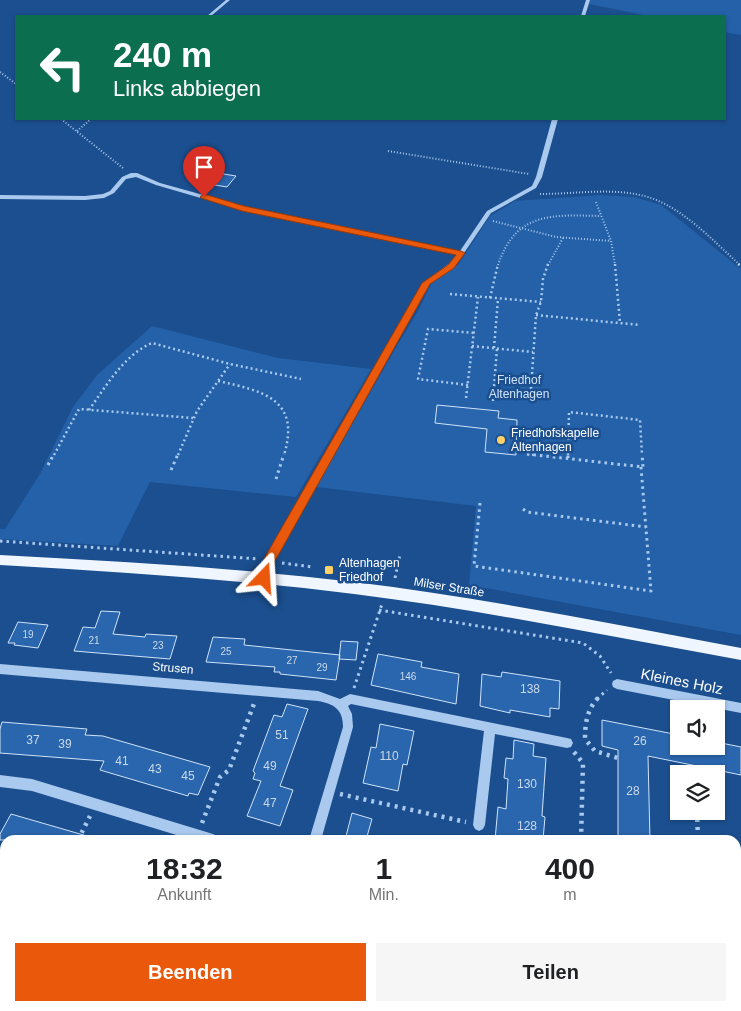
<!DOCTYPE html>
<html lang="de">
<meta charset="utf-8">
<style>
body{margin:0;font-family:Helvetica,sans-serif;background:#f6f6f6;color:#202124;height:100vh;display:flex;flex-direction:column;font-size:19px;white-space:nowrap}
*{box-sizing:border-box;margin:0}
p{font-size:16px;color:#757577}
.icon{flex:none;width:28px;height:28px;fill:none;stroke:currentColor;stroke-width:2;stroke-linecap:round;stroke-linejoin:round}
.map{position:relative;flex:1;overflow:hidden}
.details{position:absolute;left:0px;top:835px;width:741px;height:176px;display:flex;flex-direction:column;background:#fff;border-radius:15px 15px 0 0;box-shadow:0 1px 4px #0004}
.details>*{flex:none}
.banner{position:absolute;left:15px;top:15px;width:711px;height:105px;border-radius:0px;box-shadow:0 1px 4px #0004;background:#0b6e4f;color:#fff;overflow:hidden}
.buttons{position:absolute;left:670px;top:700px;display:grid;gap:10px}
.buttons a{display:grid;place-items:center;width:55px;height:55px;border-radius:0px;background:#fff;box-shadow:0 1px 4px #0004;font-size:25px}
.pin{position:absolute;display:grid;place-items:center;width:42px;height:42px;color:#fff;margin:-51px -21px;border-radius:50% 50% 50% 0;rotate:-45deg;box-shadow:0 0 5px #0007}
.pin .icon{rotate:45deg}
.me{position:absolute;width:55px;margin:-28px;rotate:20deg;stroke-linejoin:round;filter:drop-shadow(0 0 4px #0008)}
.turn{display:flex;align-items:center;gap:18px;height:105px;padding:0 15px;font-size:22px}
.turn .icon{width:65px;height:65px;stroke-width:2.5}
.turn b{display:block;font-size:35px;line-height:42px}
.eta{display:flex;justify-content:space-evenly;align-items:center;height:85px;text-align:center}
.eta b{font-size:30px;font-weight:800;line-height:35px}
.cta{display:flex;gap:10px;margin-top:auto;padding:10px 15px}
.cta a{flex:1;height:58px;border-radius:0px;background:#ea580c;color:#fff;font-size:20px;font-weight:800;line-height:58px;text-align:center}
.cta a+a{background:#f6f6f6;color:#202124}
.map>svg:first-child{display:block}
</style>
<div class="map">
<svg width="741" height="1011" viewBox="0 0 741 1011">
<rect width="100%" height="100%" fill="#1b4f8f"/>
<path fill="#2461a8" d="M590,0H741V35L725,32V16H648L589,4Z
M601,195L635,197L661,205L741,269V635L469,585L476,506L316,487L398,344L418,311L432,282L458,265L490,216L515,201Z
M152,326L278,358L371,369L296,497L150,482L118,546L0,539V529H5L40,474L73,407L97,375Z"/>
<path fill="#2a66ad" stroke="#cfe3fa" d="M193,169L236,176L227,187L191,181Z
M437,405L499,411L498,418L517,420L516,455L485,452L487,429L435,423Z
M101,611L120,612L113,634L145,637L146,634L177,636L170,659L74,651L83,627L95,628Z
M18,622L48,625L38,648L14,645L15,643H8Z
M213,637L245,639L244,645L340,655L336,680L280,674V672H274L275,667L206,662Z
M341,641L358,642L356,660L339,659Z
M378,654L422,662L421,667L459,674L456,704L371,685Z
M502,672L560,681L559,709L550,708V717L510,710V713L480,706L482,674L501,677Z
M287,704L308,709L280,786L293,790L280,826L247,816L261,781L253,779L255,773L253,771L274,715L282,717Z
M602,720L679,735V746H716V742L741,747V775L648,756L650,840H618V750L602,746Z
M2,722L87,729L85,735L103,736L210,767L198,795L189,793L188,796L100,770L104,761L0,753V729Z
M380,724L414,731L407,765L403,764L398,791L363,783L371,747L376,748Z
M514,740L534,744L533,756L546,758L542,816L545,817L543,840H495L498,807L506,809L508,779L504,778L506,758L513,759Z
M352,813L372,819L366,840H345Z
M11,814L87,836V840H0V834Z"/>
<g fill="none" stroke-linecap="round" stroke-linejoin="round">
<path stroke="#a9c9ee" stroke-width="2" stroke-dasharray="1 2" stroke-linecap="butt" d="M0,72L16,84
M61,119L123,168
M77,131L91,119
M388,151L529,174
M540,194C573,194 608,188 640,195C679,203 711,239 740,265
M596,202L611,241L615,265
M493,221L556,237L611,241
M498,265C516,211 553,215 601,216
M548,265L563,238"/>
<path stroke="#a9c9ee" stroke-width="2.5" stroke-dasharray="2 3" stroke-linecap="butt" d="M615,264L620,323
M738,264L741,266
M450,294L541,302
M490,298L498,264
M536,315L640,325
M472,346L533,352
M494,348L498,299
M218,381C263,391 301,399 284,455
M468,385L418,379L428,329L474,333
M531,389L536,315L541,302L543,279L548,264
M466,398L478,297
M493,401L497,348
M89,410C106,386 124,355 152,343L230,364L301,379
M527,454L536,455
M54,455L79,409L193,418
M178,455L197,411L230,364
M568,455L569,412L640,420L642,455"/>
<path stroke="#a9c9ee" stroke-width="3" stroke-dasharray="2.5 4" stroke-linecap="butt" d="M527,454L643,467L642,454
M568,458V454
M48,465L54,454
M171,470L178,454
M276,479L284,454
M480,503L474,566L651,591L641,467
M523,509L527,512L646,527
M0,541L259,559
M282,563L313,567
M395,578L400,554
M379,610L583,643L600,656L611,673
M354,688L382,604
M597,699L607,690"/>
<path stroke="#a9c9ee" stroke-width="4.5" stroke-dasharray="3 5" stroke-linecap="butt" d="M598,698C587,710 585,723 585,739L595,751L621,759
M574,752L583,763L581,840
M695,771V774
M340,794L466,822
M697,811L698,840
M202,823L220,777L229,770L255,701
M78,840L90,816
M0,998L5,987
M736,998L741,999
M122,1011L123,1006
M262,1011L263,1006
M549,1011L552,1006
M686,1011L687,1006"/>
<path fill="#a9c9ee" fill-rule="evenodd" d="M226,0H230L211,16H207Z
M586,0H590L585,16H581Z
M552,119H558L542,177L536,188L491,213L458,262L429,284L274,561L267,581L264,582L261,581L259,578L267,557L423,283L454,260L457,254L242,210L156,185L136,177L126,179L114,193L104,198L85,200L0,199V195L85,196L103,194L110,191L122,177L131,173H137L160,183L243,206L460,251L487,211L532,186L536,177Z
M0,664L318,691L340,699L350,694L567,738L571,739L573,743L571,747L567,748L495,734L485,825L483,829L479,831L475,829L473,825L484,731L351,704L348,706L352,714L353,727L321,840H309L343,727C343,709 334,704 318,701L0,674Z
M617,679L741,703V713L617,689L613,687L612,684L613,681Z
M0,775L32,779L213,834L217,836L219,840H193L32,791L0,787Z
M736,891L741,892V904L736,903Z
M392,1006H406V1011H392Z"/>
<path fill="#f0f6ff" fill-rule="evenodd" d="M0,555C118,561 236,568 354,582C484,598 612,624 741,648V660C612,637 484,610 354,594C236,579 118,572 0,565Z"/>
</g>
<path fill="#ea580c" stroke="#983908" d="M204,194L244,206L461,251L465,253L454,268L430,284L275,561L268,582H260L258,578L265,557L422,283L448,265L456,255L242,211L201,198L200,197Z"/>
<g fill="#ffd166" stroke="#1b4f8f" stroke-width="2">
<circle cx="501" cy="440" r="5"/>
<rect x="324" y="565" width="10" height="10" rx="2.5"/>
</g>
<g text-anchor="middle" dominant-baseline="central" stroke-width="5" stroke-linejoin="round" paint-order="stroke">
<g font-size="10" fill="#cad9ea">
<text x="28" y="634">19</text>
<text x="94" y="640">21</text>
<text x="158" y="645">23</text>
<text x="226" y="651">25</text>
<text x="292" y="660">27</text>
<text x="322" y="667">29</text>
<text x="408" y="676">146</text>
</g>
<g font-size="12" fill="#cfe3fa" stroke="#1b4f8f">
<text x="519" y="380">Friedhof<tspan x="519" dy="14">Altenhagen</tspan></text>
</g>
<g font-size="12" fill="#fff" stroke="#1b4f8f" text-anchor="start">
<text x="511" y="433">Friedhofskapelle<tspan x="511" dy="14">Altenhagen</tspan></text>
<text x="339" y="563">Altenhagen<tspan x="339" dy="14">Friedhof</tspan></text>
</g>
<g font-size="12" fill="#fff" stroke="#1b4f8f">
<text transform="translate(449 587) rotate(9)">Milser Straße</text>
<text transform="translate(173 668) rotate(5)">Strusen</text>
</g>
<g font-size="12" fill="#cad9ea">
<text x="530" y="689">138</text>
<text x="282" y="735">51</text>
<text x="33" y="740">37</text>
<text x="640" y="741">26</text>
<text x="65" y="744">39</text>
<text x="389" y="756">110</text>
<text x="122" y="761">41</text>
<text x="270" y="766">49</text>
<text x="155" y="769">43</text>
<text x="188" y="776">45</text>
<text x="527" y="784">130</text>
<text x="633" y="791">28</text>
<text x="270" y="803">47</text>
<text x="527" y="826">128</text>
</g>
<g font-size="15" fill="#fff" stroke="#1b4f8f">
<text transform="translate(682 681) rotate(11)">Kleines Holz</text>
</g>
</g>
</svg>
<div class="buttons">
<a><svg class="icon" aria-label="sound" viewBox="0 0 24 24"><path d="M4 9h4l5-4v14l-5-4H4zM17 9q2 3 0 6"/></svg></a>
<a><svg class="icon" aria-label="layers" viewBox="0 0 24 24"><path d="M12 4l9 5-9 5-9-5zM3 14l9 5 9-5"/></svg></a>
</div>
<div class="pin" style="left:204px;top:197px;background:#d93025"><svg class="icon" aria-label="arrive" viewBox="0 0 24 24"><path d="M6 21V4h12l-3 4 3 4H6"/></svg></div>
<svg class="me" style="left:264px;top:578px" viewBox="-20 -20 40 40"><path d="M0-17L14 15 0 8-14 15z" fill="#ea580c" stroke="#fff" stroke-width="4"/></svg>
<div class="banner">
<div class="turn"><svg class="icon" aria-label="left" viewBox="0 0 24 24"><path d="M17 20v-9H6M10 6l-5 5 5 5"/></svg><div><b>240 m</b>Links abbiegen</div></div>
</div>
<section class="details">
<div class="eta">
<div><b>18:32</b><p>Ankunft</p></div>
<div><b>1</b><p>Min.</p></div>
<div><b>400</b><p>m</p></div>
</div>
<div class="cta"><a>Beenden</a><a>Teilen</a></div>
</section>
</div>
